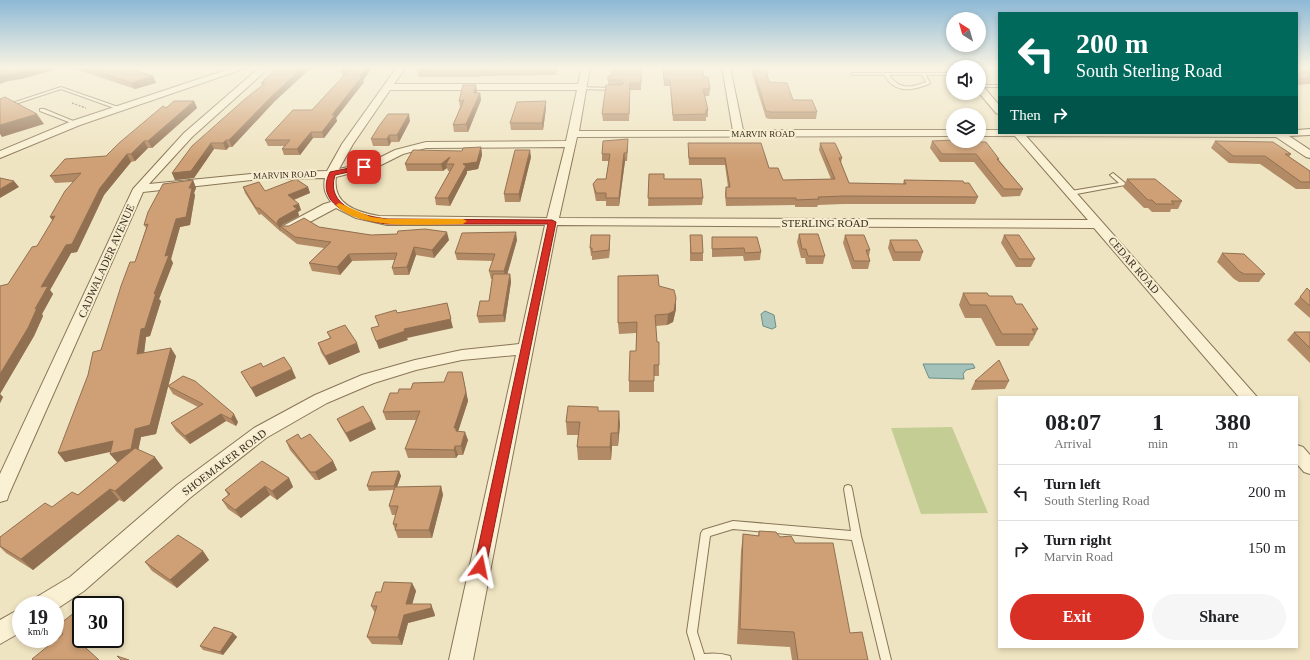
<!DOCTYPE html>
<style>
body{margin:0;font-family:"Times New Roman",serif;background:#f6f6f6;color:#202124;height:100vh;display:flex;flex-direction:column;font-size:15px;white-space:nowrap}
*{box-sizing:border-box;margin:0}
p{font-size:13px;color:#757577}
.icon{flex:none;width:22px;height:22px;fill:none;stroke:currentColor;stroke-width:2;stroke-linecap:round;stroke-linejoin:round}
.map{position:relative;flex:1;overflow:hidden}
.panel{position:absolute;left:998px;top:396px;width:300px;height:252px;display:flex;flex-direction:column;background:#fff;border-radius:0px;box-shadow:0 2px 6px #0003}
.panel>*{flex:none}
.top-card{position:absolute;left:998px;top:12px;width:300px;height:122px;border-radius:0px;box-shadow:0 2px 6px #0003;background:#00695c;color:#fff;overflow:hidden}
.needle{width:26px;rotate:323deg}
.tools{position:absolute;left:946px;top:12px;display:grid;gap:8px}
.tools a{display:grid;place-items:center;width:40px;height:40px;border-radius:50%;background:#fff;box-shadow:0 2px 6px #0003;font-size:20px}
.speed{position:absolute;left:12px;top:596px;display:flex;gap:8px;font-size:20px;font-weight:700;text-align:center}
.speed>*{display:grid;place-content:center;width:52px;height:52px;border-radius:50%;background:#fff;box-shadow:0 2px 6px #0003;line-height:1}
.speed small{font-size:10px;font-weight:400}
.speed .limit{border:2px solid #111;border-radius:6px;background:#fff;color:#111}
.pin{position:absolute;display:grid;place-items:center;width:34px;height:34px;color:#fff;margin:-17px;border-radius:8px;box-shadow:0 2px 6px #0006}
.me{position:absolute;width:44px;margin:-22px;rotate:12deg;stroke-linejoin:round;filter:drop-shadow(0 0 3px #0008)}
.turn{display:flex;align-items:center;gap:14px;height:84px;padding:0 12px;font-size:18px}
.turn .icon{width:52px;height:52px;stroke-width:2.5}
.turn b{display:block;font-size:28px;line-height:34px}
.then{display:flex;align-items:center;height:38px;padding:0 12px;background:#0003;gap:8px;font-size:15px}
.eta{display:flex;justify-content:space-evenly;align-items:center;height:68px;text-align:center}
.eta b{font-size:24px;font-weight:700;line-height:28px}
.button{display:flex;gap:8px;margin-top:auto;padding:8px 12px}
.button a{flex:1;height:46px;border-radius:24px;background:#d93025;color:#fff;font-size:16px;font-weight:700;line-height:46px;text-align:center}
.button a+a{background:#f6f6f6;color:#202124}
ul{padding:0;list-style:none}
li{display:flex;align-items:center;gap:12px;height:56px;padding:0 12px;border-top:1px solid #e0e0e0}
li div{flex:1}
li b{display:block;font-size:15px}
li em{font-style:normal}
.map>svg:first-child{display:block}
</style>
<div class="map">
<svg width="1310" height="660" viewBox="0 0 1310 660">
<rect width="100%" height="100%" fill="#efe4c1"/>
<path fill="#c4ce94" d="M952,427L988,513L921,514L891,428Z"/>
<path fill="#a4c1ba" stroke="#6a9089" d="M765,311L774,315L776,327L772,329L763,326L761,314Z
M923,364H973L975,368L966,370L963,374L964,379L929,378Z"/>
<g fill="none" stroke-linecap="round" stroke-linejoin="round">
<g stroke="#897558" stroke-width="2">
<path id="service" d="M852,73H953V75H926L930,83L929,84C918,88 904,93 893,85C889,83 887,79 885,75H852ZM889,75H922L926,82C910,88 900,90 889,75Z
M979,85H999V87H979Z
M61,87L121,108L117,109L61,89L0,109V107Z
M579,87L613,88L615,89L613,90L581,89L579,88Z
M40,109H44L78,123L74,124L40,111Z
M1113,173L1125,183V185L1071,195L1068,193L1071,191L1119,183L1110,175Z
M848,485L851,486L852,489L861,536L891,660H881L852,540L733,529L710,536L697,632L704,654C713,653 721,653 730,656L731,660H695V659L687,632L701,533L703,530L733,521L851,531L844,489L845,486Z"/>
</g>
<g stroke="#897558" stroke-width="2">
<path id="minor" d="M235,67H249L80,125L0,158V151L72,121Z
M260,67H270L192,137L149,184L260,173L327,171L342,144L397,67H406L394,84H578L582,67H590L579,131H733L722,67H730L743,130H953V136L577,137L559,218L1088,220L1015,136H979V130H999V133H1297V130L1310,129V135L1289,136L1310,150V158L1306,157L1276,137L1026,136L1257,397H1239L1094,228L557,225L473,660H449L516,355L462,360L416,370L374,383L327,403L266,438L191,497L84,591L55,610V605H32L35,598L70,577L177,485L254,428L315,395L362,375L415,360L462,350L519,344L545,225H387L356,218L336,208L291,232H283L281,229L283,226L324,204L331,202C325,194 323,188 325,178L260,179L143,192L9,494L7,500L0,502V474L133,189L184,133ZM390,90H577L566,141L426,142L395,150L371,162L339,169L353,144ZM565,147L547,218L379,216C356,212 332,204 336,177L379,166L403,154L426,148Z
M979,84L982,85L999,105V114L996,113L979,93Z
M1297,445L1303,447L1310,455V474L1304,472L1297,464Z
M21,608V632L0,644V620Z"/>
</g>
<path stroke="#897558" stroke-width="1.5" stroke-dasharray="2 1.5" stroke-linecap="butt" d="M72,103L86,108"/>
<use href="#service" fill="#faf1d4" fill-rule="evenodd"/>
<use href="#minor" fill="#faf1d4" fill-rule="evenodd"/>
</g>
<path fill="#b28a65" d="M69,67H124L153,76L156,83L135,89Z
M278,67L274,102L232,147H229L226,150L214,149L194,178L175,180L172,173L262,85L261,83Z
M344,67H373L363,80L364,82L336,118L337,121L324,138H313L300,155H284L282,149L284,146H268L265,140L312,110L344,76H343L341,70Z
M419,67H557L556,75L481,76L480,77H419L417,70Z
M641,67V90H630L629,121H603L602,114L608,85V80L611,76Z
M663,67H702L704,77L710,89L709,96H705L708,110V117H706V121H673L670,86H664Z
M750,67H765L769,82L793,100L817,112L816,119H770L766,118Z
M1297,67H1310V84L1297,85Z
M477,92V93H480L481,100L468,132H454L453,125L460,107L459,101Z
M194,101L197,108L152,148H148L135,161L131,162L104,195L77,252L71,253L50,290L53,294L42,314L43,316L34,336L0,394L3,397L0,403V286L8,284L37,246L53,220L73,182L55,183L50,176L106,156L166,108Z
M546,108L543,130H511L510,123Z
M410,121L399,142H391L389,146H373L371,139Z
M932,141L979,142L999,159V160L1023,189L1020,196L1002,197L974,162H940L930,148Z
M1215,141L1291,154L1289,157L1310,171V189H1296L1260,164L1229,163L1211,148Z
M688,143L769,168L783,180L831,179L819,150L820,143L842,158L841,163L849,183L903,184L904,180L964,183L978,197L975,204H843L818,205L817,207H795V205L726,206L725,194L726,187H728L725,165H689L688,150Z
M481,147L482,155L478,169L467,171V173L450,206L436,205L435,198L450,171H448L447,168L443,171H407L405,164L462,151Z
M628,147L627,161H625L619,206H606V201H596L594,191L593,184L606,179L609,161H602V154Z
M531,157L520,202H505L504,194Z
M649,174L664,179L703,198L702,205L648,206Z
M1127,179L1182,201L1178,209H1171L1170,212H1152L1148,208H1144L1123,187Z
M193,180L196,188L194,193L195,195L190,225L180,227L171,259L173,263L159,299L161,301L150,336L146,337L144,353L176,356L168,386L238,422L236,426L226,421L190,444L176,431L171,423L198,407L173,394L168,386L156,434L141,437L138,450L163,468L124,502L119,500L33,570L6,553L0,547V537L52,507L78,495L119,461L117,462L110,454L111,451L65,462L101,350L135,262L146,228L144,225Z
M243,187L265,191L308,187L310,193L294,200L301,210L298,212L299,216L282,225L281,226L319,227L371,235L449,240L434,258L416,255L409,275H394L392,268L395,260L352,261L340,275L312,271L309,263L324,248L297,244L283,233L280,227V228L281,232L261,214L259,215L245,193Z
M799,234L825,256L823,264H806L805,258H801L797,242Z
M690,235L703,253V261H690Z
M845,235L870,250L869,256L870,261L868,269H852L843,243Z
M1004,235L1035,259L1031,267H1016L1001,243Z
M712,237L761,252L760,260L744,261L743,256L712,257Z
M517,240L507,274H510L511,282L505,322L479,323L477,316L489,301L492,279H491L489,271L493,261L457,260L455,253Z
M890,240L923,252L920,261H893L888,248Z
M610,243L609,258L592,260V256H591L590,248Z
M1222,253L1265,274L1259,282H1239L1234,279L1217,262Z
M659,286L676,309L673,322L667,325L656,326L657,342H659V376H654V392H629V381L636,351V333L619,334L618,323Z
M1310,291V318L1294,304L1300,297Z
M963,293L989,296L1016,304L1038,329L1032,341H1031L1029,346H996L981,318H965L959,305Z
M327,332L360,352L329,365L321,352L318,343L330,338Z
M1294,332H1310V363L1287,340Z
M263,367L296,378L256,397L241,372Z
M462,372L468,401L458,431L468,440L463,455H458L456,458H408L405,449L416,420H386L383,412L398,393L444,382Z
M975,381H1009L1005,389L971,390Z
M598,407V411L620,424L618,446H612L611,460H578L577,447L578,435H567L566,422Z
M337,419L376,429L350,442L341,427Z
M301,439L333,461L337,470L319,480H315L290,450L286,441Z
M399,471L401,476L397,487L441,486L443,495L432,538H398L393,524L396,515H392L389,506L394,490L369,491L367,486Z
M289,478L293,487L277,500L270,495L241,518L228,509L222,500L228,495L225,490Z
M759,531L780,537L795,543L850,633L868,660H792L790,647L737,644L741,551L743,534L758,536Z
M203,551L209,560L177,588L152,571L145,562Z
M412,583L416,591L412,604L434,612L435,616L408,623L402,645L372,644L367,637L375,613L371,606L381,592Z
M233,633L237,637L223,655L203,650L200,646Z"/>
<path fill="#917052" d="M37,67H63L22,79L8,81L0,84V76L4,75Z
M303,67H312L274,102L232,147L229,140L272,96Z
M367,67H373L363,80L364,82L336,118L337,121L324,138L322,132L332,115Z
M556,67H557L556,75L555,69Z
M153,76L156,83L135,89L131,83Z
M476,85L477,92L475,100L474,93Z
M480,93L481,100L468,132L466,124Z
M194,101L197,108L152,148L148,141Z
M546,101V108L543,130L542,123Z
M37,114L44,124L2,137L0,134V125Z
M409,114L410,121L399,142L397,135Z
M311,132L313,138L300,155L297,149Z
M389,135L391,142L389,146L387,139Z
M226,140L229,147L226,150L223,143Z
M144,141L148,148L135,161L131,154Z
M211,143L214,149L194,178L175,180L172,173Z
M481,147L482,155L478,169L467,171V173L450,206L448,198L463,164Z
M530,150L531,157L520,202L519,194Z
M624,153L625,161L619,206V198Z
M127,154L131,162L104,195L77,252L71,253L50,290L53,294L42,314L43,316L34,336L0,394L3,397L0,403V374L35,309L41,287L100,188Z
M450,157L446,164L447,168L443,171L441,164Z
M193,180L196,188L194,193L195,195L190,225L180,227L171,259L173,263L159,299L161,301L150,336L146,337L143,362L137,354L141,329L165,256L176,219Z
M14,181L19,187L0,198V189Z
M308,187L310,193L290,201L288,195Z
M299,204L301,210L298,212L299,216L282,225L280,228L281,232L277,222L279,219L293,206Z
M55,216V224L50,217Z
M447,232L449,240L434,258L432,250Z
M516,232L517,240L506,279L504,271Z
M610,235V243L609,258V250Z
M414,247L416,255L409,275L407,267Z
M349,254L352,261L340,275L337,267Z
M510,274L511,282L505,322L503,315Z
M676,298V309L673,322L667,325L668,314Z
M447,303L453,328L407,338L408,340L379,349L376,341L404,329Z
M357,343L360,352L329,365L325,356Z
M171,348L176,356L156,434L141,437L137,457L117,462L110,454L135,429Z
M292,369L296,378L256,397L251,388Z
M462,372L468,401L458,432L459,437L454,428Z
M619,411L620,424L618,446V433Z
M221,414L226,421L190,444L185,436Z
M234,414L238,422L236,426L231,419Z
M372,421L376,429L350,442L346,433Z
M465,432L468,440L463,455L461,446Z
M611,433L612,446L611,460L610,447Z
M113,441L119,450L65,462L58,453Z
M455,446L458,455L456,458L454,450Z
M155,457L163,468L124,502L115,491Z
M333,461L337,470L319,480L315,472Z
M399,471L401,476L396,490L394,486Z
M289,478L293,487L277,500L272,491Z
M265,486L270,495L241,518L235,510Z
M441,486L443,495L432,538L429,530Z
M110,489L119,500L33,570L21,559Z
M203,551L209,560L177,588L170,580Z
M412,583L416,591L410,612L406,604Z
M431,604L434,612L435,616L408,623L402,645L398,637L404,615Z
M233,633L237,637L223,655L220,652Z
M81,637V639H97L86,648L99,660L77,640Z"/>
<path fill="#cfa075" stroke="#917052" d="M0,67H37L18,73L4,75L0,76Z
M85,67H124L153,76L131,83Z
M278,67H303L272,96L229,140H226L223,143H211L191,171L172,173L192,146L245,99L265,83H261Z
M344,67H367L360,76H362L332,115H335L322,132H311L297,149H282L290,140H265L293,110H312L349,70H341Z
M419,67H556L555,69L480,70L479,71L417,70Z
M614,67H641V83H630L629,114H602L606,85H621L624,83L621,80H608V76H611Z
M663,67H702L704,77H708L710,89H703L708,110H706V114L673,115L670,80H664Z
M753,67H765L769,82L787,83L793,100H812L817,112H771L766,111Z
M1297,67H1310V78L1297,79Z
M463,85H476L474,93H480L466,124L453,125L464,100L459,101Z
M5,97L37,114L0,125V99Z
M174,101H194L148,141H144L131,154H127L100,188L72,244L66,245L41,287L48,286L35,309L37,308L28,328L0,374V286L8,284L32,247L37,246L55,216L50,217L65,191L81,173L50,176L65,159L106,156L119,143L163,106L166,108Z
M546,101L542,123H510L517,102Z
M388,114H409L397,135H389L387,139H371L379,126Z
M628,139L627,153H624L619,198H606V193H596L593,184L597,179H606L610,154H602L603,141Z
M953,140V141H978L979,142H986L999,159H997L1023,189H1004L976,154H942L932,141Z
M1215,141L1273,142L1291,154H1285L1310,171V182H1301L1265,156H1233Z
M688,143H761L769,168H778L783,180L835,179L820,143H835L842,158H839L849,183L906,184L904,180L963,181L964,183H969L978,197L845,196L818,197L819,199L796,200V198H726V187H730L725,158H689Z
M481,147L477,162L463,164L466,166L448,198H435L454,164H446L450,157L441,164H405L413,150L462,151L463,148Z
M515,150H530L519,194H504Z
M649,174H664V179H701L703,198H648Z
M0,178L14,181L0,189Z
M296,179L308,187L288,195L299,204L293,206L297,209L279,219L277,222L279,226L259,208H256L243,187L259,182L265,191Z
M1127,179H1155L1182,201H1171L1174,204H1156L1152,200H1148Z
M193,180L189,188H192L186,217L176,219L165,256L169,255L154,294L156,293L145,328L141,329L137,354L171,348L150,425L135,429L131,449L110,454L113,441L58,453L88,375L93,352L101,350L121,286L130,262H135L148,224L144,225L148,212L163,184Z
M304,218L319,227L371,235L397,234L398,231L425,229L447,232L432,250L414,247L407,267L392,268L397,253L349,254L337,267L309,263L331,242L295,237L280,226H289Z
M516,232L504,271H489L495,254L455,253L462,233Z
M799,234H818L825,256H808L806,249H802Z
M591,235H610L609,250L592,252V248H590Z
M690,235H702L703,253H691Z
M845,235H864L870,250H866L870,261H854Z
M1004,235H1019L1035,259H1019Z
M712,237H757L761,252L745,253L744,248L712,249Z
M890,240H917L923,252H895Z
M1222,253L1244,254L1265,274H1244L1239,271Z
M493,274H510L503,315L477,316L480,301H489Z
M658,275L659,286L674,290L676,298L674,311L668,314L655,315L657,342H659V365H654V381H629L630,351H636L637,322L618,323V276Z
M1307,288L1310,291V306L1300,297Z
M963,293H987L989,296H1012L1016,304H1022L1038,329H1032L1035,334H1002L986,305H970Z
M447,303L451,319L404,329L405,331L376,341L371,328L379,326L375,316L396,310L397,313Z
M345,325L357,343L325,356L318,343L331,338L327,332Z
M1294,332H1310V348Z
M284,357L292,369L251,388L241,372L261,363L263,367Z
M999,360L1009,381H975Z
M448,372H462L466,392L454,428H456V431L465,432L461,446H455L454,450L405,449L420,411L383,412L390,393H398L399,389H411L413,383L444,382Z
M183,376L195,381L234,414L231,419L221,414L185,436L171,423L203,404L168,386Z
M363,406L372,421L346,433L337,419Z
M568,406L598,407V411H619L618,433H611L610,447H577L580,422H566Z
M298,434L301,439L310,434L333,461L315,472H310L286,441Z
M135,448L155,457L115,491L110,489L21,559L0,546V537L45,503L52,507L72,492L78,495Z
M262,461L289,478L272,491L265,486L235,510L222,500L230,494L225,490Z
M399,471L394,486H367L372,472Z
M441,486L429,530H395L397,524H393L398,506H389L395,487Z
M759,531L776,532L780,537L791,536L795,543H833L850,633L862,632L868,660H798L794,632L740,629L743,534L759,536Z
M178,535L203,551L170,580L145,562Z
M384,582L412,583L406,604H431V608L404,615L398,637H367L377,606H371L376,592H381Z
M75,612L81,617V637L77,640L99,660H33L32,659L63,634L56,627Z
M214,627L233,633L220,652L200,646Z
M117,656L129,660H121Z"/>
<linearGradient id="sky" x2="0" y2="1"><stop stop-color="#8db9d6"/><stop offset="0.42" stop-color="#f8f3e3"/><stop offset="1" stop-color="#f8f3e3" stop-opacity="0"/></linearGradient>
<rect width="1310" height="160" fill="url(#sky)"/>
<path fill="#d93025" stroke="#8d1f18" d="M364,165L368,167L367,168L335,175C325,207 363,216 387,219L552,220L556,222L486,567L485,571L480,573L476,571L474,567L548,224H387C362,221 312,207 330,172Z"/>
<path fill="#f59e0b" d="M339,203L371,217L387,219H463L467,221L463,224C430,224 359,231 336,205Z"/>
<g text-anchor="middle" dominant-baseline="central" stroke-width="4" stroke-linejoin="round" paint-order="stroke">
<g font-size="9" fill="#392c1d" stroke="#f7eed1">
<text x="763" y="134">MARVIN ROAD</text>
<text transform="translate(285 175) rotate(-2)">MARVIN ROAD</text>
</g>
<g font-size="11" fill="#392c1d" stroke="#f7eed1">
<text x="825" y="223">STERLING ROAD</text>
<text transform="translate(106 261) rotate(-66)">CADWALADER AVENUE</text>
<text transform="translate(1134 265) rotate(49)">CEDAR ROAD</text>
<text transform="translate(224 462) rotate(-37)">SHOEMAKER ROAD</text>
</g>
</g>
</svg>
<div class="tools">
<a><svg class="needle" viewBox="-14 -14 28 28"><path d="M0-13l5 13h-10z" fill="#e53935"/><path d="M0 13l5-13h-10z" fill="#757577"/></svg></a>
<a><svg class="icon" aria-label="sound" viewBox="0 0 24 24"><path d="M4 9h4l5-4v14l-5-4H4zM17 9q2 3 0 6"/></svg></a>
<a><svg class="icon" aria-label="layers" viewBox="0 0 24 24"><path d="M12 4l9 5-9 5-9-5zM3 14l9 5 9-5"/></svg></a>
</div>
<div class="speed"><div>19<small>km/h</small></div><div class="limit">30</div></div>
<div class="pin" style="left:364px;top:167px;background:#d93025"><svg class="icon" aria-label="arrive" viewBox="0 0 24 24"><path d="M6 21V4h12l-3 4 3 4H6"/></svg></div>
<svg class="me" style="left:480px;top:567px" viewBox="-20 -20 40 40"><path d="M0-17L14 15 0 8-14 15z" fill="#d93025" stroke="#fff" stroke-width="4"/></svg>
<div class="top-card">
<div class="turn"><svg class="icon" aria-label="left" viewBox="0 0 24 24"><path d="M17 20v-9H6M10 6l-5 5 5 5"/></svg><div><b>200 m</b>South Sterling Road</div></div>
<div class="then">Then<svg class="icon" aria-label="right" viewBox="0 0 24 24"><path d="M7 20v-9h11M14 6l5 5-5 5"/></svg></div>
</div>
<section class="panel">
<div class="eta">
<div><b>08:07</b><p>Arrival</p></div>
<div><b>1</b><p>min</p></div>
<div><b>380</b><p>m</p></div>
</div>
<ul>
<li><svg class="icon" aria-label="left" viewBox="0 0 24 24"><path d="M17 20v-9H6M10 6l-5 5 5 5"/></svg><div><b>Turn left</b><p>South Sterling Road</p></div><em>200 m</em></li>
<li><svg class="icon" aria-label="right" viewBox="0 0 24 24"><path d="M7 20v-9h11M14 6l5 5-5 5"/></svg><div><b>Turn right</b><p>Marvin Road</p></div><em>150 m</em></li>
</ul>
<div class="button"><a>Exit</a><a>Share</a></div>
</section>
</div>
